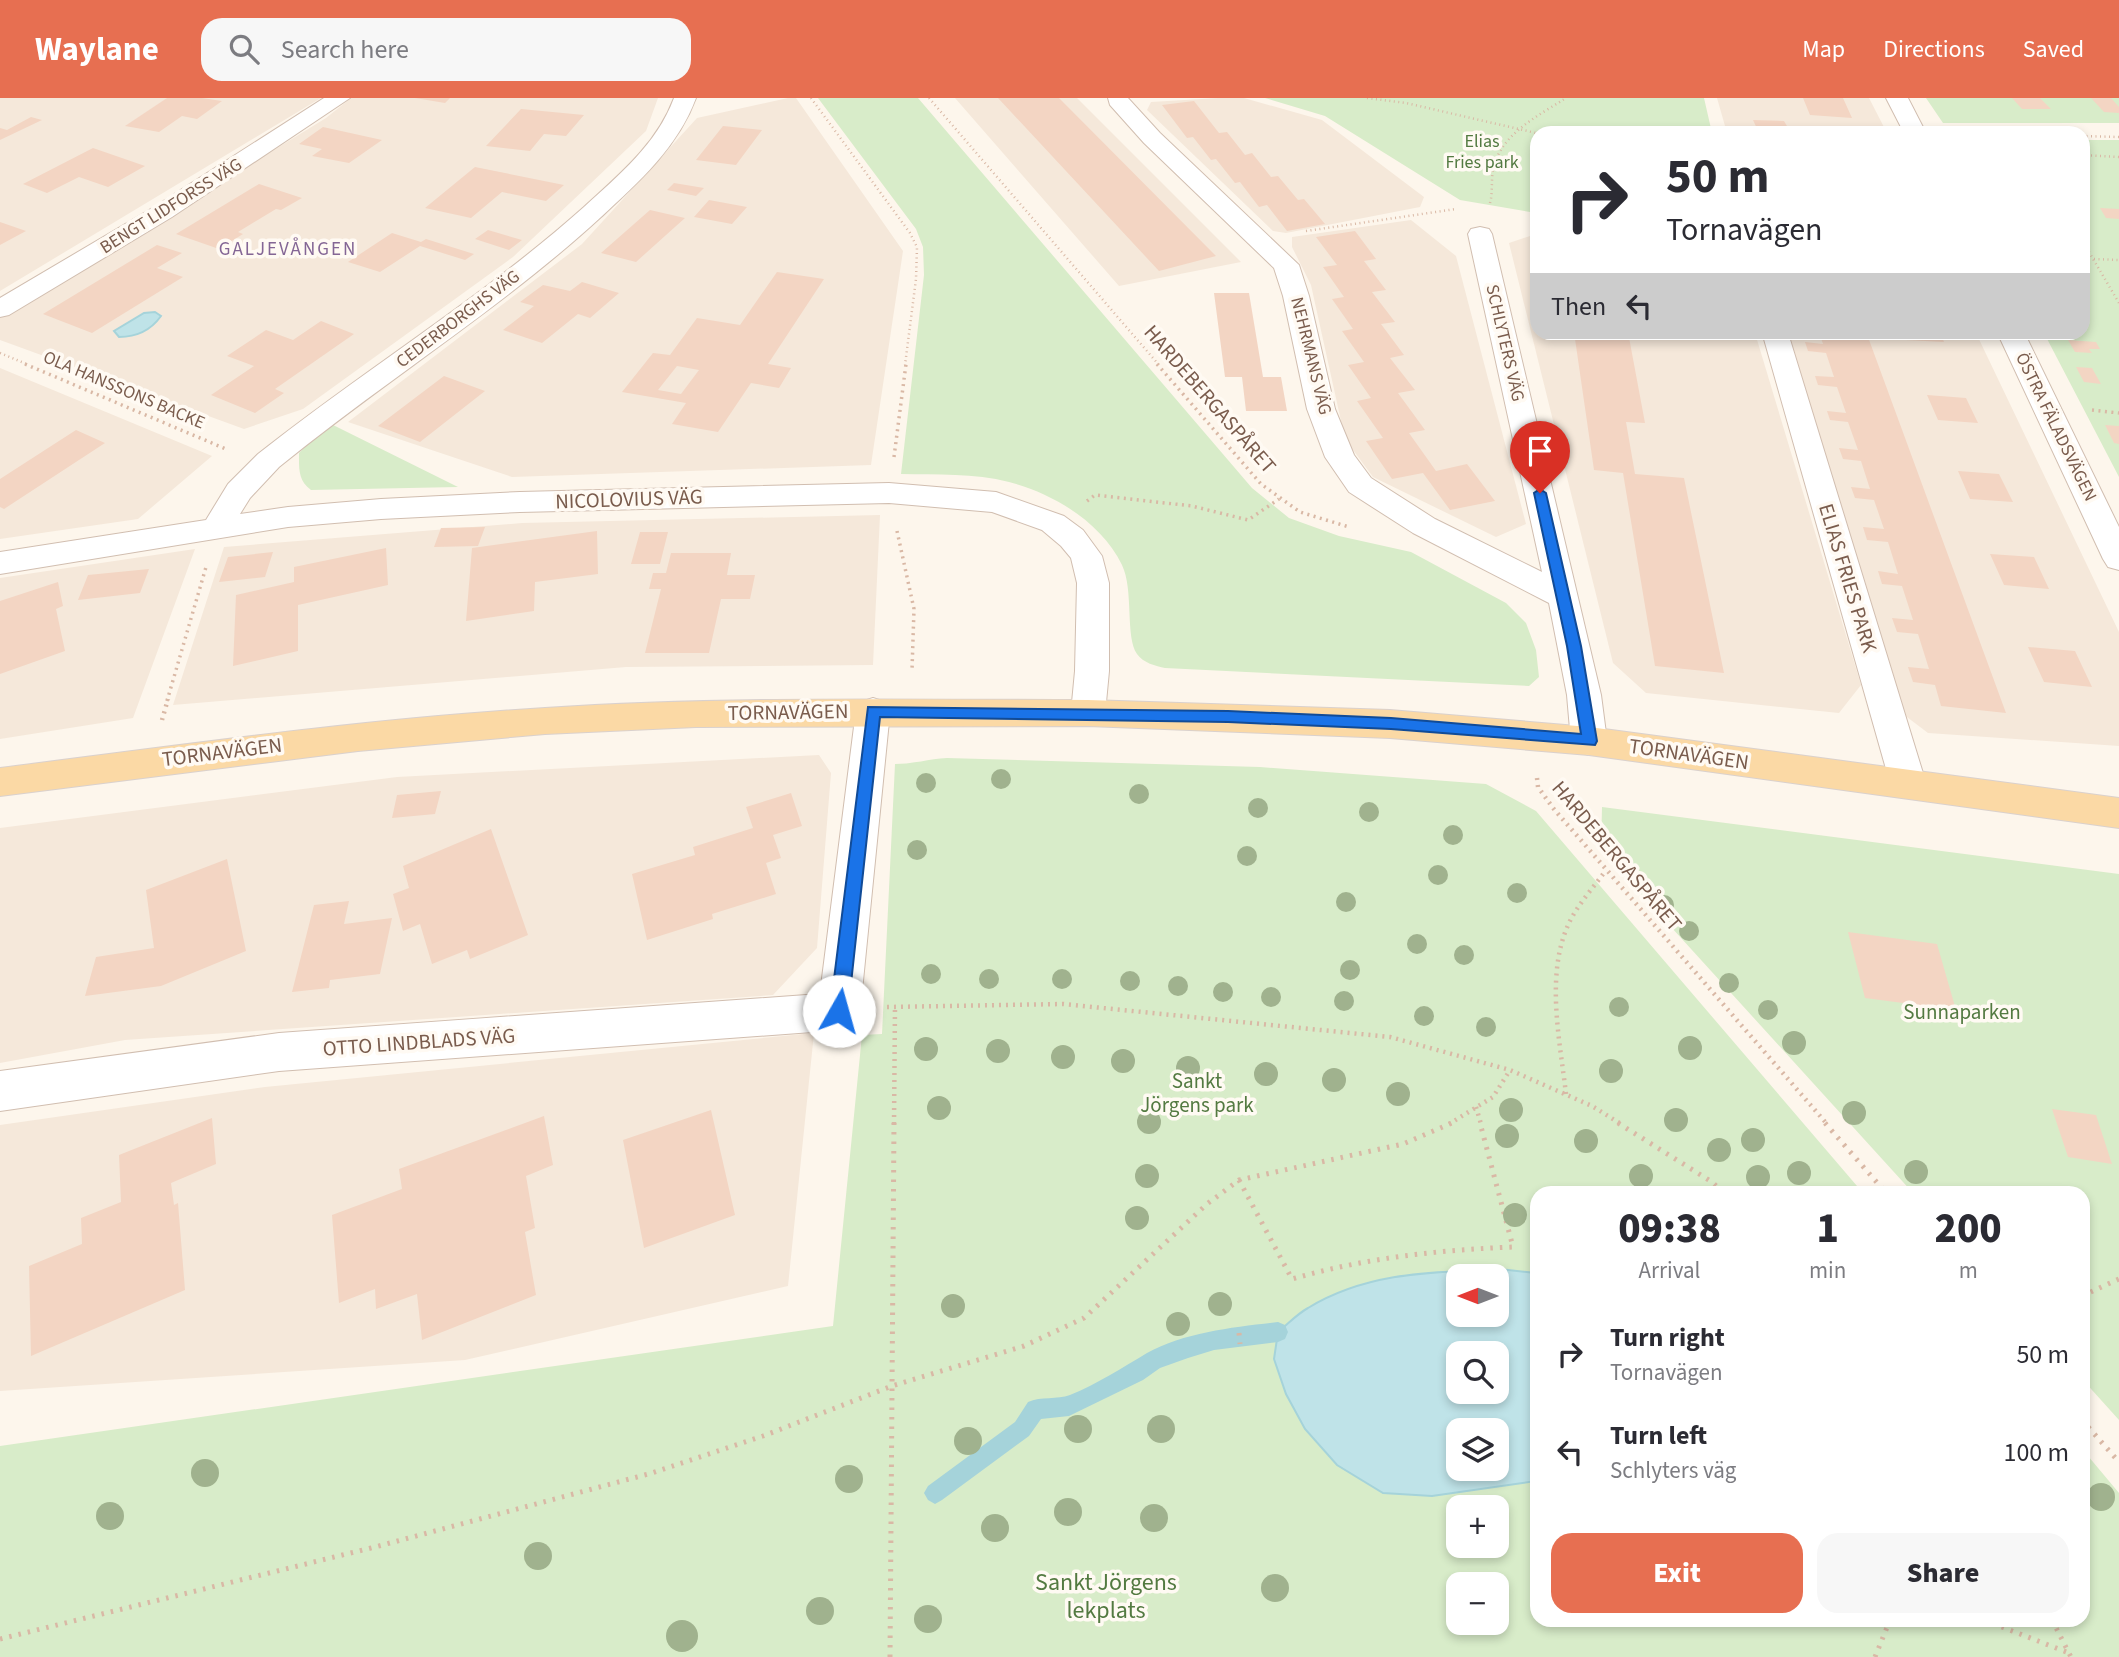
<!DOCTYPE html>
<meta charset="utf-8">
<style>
body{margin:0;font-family:"Source Sans 3",sans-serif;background:#f7f7f7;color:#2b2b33;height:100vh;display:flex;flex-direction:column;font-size:26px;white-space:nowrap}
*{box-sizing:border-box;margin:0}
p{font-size:23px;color:#7c7c81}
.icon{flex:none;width:38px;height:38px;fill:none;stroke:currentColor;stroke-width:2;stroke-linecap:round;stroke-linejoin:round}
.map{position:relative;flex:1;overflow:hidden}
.panel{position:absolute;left:1530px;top:1088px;width:560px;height:441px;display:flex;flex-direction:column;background:#fff;border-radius:21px;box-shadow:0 4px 10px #0003}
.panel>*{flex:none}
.hud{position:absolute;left:1530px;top:28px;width:560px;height:214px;border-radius:21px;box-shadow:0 4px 10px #0003;background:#fff;color:#2b2b33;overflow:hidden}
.needle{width:46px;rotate:270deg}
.tools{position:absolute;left:1446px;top:1166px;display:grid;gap:14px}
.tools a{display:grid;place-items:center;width:63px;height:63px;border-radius:14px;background:#fff;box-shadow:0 4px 10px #0003;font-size:35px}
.pin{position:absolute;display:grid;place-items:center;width:60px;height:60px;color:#fff;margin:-72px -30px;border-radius:50% 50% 50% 0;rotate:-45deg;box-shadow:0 0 7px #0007}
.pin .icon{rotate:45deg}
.me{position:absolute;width:77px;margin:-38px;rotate:7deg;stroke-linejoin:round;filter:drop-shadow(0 0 5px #0008)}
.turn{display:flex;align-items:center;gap:24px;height:147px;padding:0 21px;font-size:32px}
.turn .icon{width:91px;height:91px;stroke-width:2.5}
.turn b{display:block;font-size:49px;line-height:60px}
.then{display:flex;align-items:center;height:66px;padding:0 21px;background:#0003;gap:14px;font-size:26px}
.eta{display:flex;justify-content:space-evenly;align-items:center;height:119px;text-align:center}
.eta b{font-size:42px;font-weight:800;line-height:49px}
.primary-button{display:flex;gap:14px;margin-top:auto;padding:14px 21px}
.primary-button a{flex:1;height:80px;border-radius:21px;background:#e76f51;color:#fff;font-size:28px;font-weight:800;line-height:80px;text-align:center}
.primary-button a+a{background:#f7f7f7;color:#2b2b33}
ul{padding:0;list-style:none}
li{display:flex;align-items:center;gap:21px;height:98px;padding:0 21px}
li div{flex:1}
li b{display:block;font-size:26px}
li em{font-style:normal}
header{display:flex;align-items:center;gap:42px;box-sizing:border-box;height:98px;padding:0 35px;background:#e76f51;color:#fff}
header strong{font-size:33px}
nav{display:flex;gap:38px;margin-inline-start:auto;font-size:24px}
.search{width:490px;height:63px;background:#f7f7f7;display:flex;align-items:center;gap:18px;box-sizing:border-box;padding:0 24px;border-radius:21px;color:#7c7c81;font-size:26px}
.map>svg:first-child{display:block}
</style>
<header>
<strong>Waylane</strong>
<div class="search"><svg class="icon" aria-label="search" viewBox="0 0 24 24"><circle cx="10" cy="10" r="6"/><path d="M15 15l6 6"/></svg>Search here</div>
<nav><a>Map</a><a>Directions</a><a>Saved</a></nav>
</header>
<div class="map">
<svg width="2119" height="1559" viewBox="0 0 2119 1559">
<rect width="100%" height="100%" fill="#fdf6ec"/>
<path fill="#f5e8da" d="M0,0H321L0,193Z
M351,0H658L646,33L513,159L303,311L244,331L0,242V220L326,20Z
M788,0H796L903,153L871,367L512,379L348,324L582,146L697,20Z
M955,0H1077L1241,164L1119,188Z
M1218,0H1244L1322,22L1424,99L1420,109L1286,135L1273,133L1147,12L1151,4Z
M1717,0H1869L1887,35H1727Z
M1411,122L1456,158L1526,426L1496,439L1373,379L1345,341L1311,187L1292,149V139Z
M1536,136V234L1755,235L1861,587L1839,615L1646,595L1613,565L1509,145Z
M1780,235H1976L2119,534V648L1928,635L1899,613Z
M0,270L212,358L138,421L0,441Z
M880,417L873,567L626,569L173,607L224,449L522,425Z
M195,451L133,620L0,641V480Z
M819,657L831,675L817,850L773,897L125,942L0,965V730L397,679Z
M814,935L788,1188L465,1262L0,1293V1027L265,989Z"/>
<path fill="#d8ecc9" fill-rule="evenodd" d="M818,0H918L1252,390L1289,420L1339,438L1411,454L1506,505L1526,525L1536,552L1539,579L1529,588L1165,570C1156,568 1143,565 1137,556C1125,539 1134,492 1122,467C1102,425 1053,395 1009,384C974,375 937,377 901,376L924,177L923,149L916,131Z
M1265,0H1704L1712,35H1536V115L1460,102L1325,18Z
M1926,0H2119V25H1943Z
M2083,42H2119V379L2044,235L2082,234Z
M329,325L458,389L311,392C298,382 299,371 299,355Z
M947,660L1260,669L1486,686L1536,713L1863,1095L1536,1096V1522H2082L2083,1352L2119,1395V1559H0V1348L833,1228L862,937L882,936L895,666C913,666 929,661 947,660ZM1458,1178H1496V1216H1458ZM1458,1255H1496V1293H1458ZM1458,1332H1496V1370H1458ZM1458,1409H1496V1447H1458ZM1458,1486H1496V1524H1458Z
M1602,709L2119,776V1322L2083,1282L2082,1096L1913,1095L1601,752Z"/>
<path fill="#bfe3e8" stroke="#a5d3da" stroke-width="2" fill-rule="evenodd" d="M155,214L161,218C151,232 136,239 119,239L114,233L144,215Z
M1499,1171L1536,1175V1383L1432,1398L1383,1395L1337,1367L1305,1331L1286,1296L1274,1261L1278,1234C1288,1226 1297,1216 1308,1210C1367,1174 1433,1174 1499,1171ZM1458,1178H1496V1216H1458ZM1458,1255H1496V1293H1458ZM1458,1332H1496V1370H1458Z"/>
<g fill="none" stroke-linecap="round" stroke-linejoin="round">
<path fill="#a5d3da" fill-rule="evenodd" d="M1278,1224L1285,1227L1288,1234L1285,1241L1278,1244L1214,1252L1188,1260L1160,1270L1143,1282L1069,1318L1041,1321L1029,1338L942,1402L935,1406L928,1402L924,1395L928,1388L1015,1324L1028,1304C1041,1298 1057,1302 1070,1297C1097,1286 1122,1270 1147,1255C1185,1234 1235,1229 1278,1224Z"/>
</g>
<path fill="#f3d5c3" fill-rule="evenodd" d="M167,0H202L222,3L197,21L182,18L159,34L125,28Z
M415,0H450L445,5Z
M998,0H1059L1216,158L1159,173Z
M1803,0H1843L1852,20L1810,17Z
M2012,0H2040L2051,11H2022Z
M2091,0H2111L2119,9V15L2104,14Z
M1194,3L1219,35L1227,34L1245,57L1252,55L1271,79L1278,78L1298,102L1304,101L1325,126L1287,133L1267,107L1259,109L1240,84L1235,85L1216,61L1211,62L1193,39L1187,40L1162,7Z
M521,11L584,17L566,38L544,36L530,53L486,48Z
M31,19L42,22L0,42V30L7,32Z
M1753,22L1784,23L1791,35H1759Z
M723,28L762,32L736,67L696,62Z
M323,29L382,42L349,65L312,58L322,51L299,46Z
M93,50L145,68L108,89L79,79L47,95L23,86Z
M475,69L564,87L546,103L502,94L471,120L425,110Z
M674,85L704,90L696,98L667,92Z
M259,86L302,100L281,112L276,111L238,134L243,136L219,151L176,136Z
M709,102L747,109L732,126L694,119Z
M2100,110L2119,111V121L2106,120Z
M650,112L685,120L636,164L601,155Z
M0,124L26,133L0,147Z
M488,132L522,142L509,152L475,141Z
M1355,133L1376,161L1364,163L1386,192L1372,194L1395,224L1381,226L1404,257L1390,260L1415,292L1398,295L1425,332L1409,335L1436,373L1467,366L1495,403L1450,412L1423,375L1392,381L1366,343L1383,340L1357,303L1371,300L1348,267L1364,264L1342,233L1353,231L1332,201L1344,199L1323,169L1337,167L1316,139Z
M392,135L421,144L426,141L474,156L465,162L420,148L380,174L348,164Z
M157,147L182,155L157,170L183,179L92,235L43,216Z
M777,174L824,181L768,266L791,270L779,290L751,285L718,334L672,326L686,305L622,294L653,255L670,257L697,220L740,227ZM677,268L699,272L681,296L658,292Z
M582,184L619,195L590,220L578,216L542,245L503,232L534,208L520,204L543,187L570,193Z
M1214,195H1249L1263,279H1281L1287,313H1246L1242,279H1225Z
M321,223L354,236L275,291L284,295L255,315L211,297L254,268L227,258L266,232L293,242Z
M1574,234H1628L1645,325L1626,324L1635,376L1684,380L1724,575L1655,568L1623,375L1594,372Z
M1819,234L1868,239L2006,615L1941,608L1935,587L1913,584L1908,569L1929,571L1918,536L1897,534L1892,520L1913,522L1902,488L1882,486L1878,473L1898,476L1888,444L1867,442L1863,429L1884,431L1874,402L1855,400L1851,389L1870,391L1861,363L1843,361L1839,350L1858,352L1848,324L1830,322L1827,313L1846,315L1837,289L1818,287L1815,278L1834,279L1826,255L1808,253L1805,244L1823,246Z
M1902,234H1940L1944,244L1906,242Z
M2068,242L2096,244L2100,251H2089L2092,255L2075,254Z
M2076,269L2092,270L2101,286L2084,284Z
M444,278L485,293L420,344L378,328Z
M1927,297L1966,300L1978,325L1938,322Z
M2105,327L2119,328V346L2114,345Z
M76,332L105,345L4,411L0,409V381Z
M1958,373L1999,376L2013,404L1970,401Z
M485,429L478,448L434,449L441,430Z
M597,433L598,476L535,484L534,513L466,523L472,450Z
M640,434H668L660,466H631Z
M386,450L388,487L298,507V553L233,568L236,497L294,484V469Z
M273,454L265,479L219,484L228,459Z
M671,455H731L727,477H755L750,501H721L709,555H645L661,491H649L653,475H666Z
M1990,456L2034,459L2049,491L2004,487Z
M149,471L140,495L78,502L88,477Z
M58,484L63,508L56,511L65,553L0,576V503Z
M2028,549L2075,553L2092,589L2044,584Z
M441,693L435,716L392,720L397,697Z
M791,695L802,728L773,737L781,760L766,765L776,796L712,816L713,821L647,842L632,776L695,757L693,749L753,730L746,709Z
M491,731L528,837L470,861L467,852L432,866L420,826L403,833L393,796L409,790L403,768Z
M227,761L246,853L161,888L85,898L96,859L154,850L146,792Z
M349,803L344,826L392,820L380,876L330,882L329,890L292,894L314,807Z
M1848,834L1937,846L1956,912L1865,900Z
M2052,1011L2096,1017L2112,1066L2068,1059Z
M711,1012L735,1117L644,1150L623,1042Z
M544,1018L553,1067L526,1078L535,1130L525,1134L536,1197L422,1242L417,1196L376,1211L375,1191L339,1205L332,1117L402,1091L399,1071Z
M212,1020L216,1066L171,1085L174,1107L178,1105L185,1192L31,1258L29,1168L82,1146L81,1120L121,1104L119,1057Z"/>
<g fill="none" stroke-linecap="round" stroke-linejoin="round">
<g stroke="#d1beb0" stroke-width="2">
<path id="minor" d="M324,0H350L172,119L9,217L0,219V200L154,109Z
M674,0H696C678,49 639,84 601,119C501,211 384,283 279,369L250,400L240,416L288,409L381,401L520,394L889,385L996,394L1064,418L1083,432L1102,458L1109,485V573L1105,615L1100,624L1088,628L1076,624L1071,615L1075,573L1077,485L1071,460L1061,448L1042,432L992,414L889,405L520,414L381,421L288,429L0,476V454L206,422L228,386L258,356C365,271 482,200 584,109C619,77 657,46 674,0Z
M1108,0H1128L1160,35L1299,167L1309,198L1335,311L1354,357L1371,380L1435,421L1542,474L1468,136L1471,131L1480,129L1489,131L1492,136L1601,597L1607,643L1602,653L1589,657L1576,653L1571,643L1567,597L1549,505L1413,435L1349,394L1325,359L1307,311L1283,198L1274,170L1144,45L1110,7Z
M1886,0H1908L1926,35H1904Z
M1762,234L1788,235L1926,685L1921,695L1908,699L1895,695L1890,685Z
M1997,234H2024L2119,429V472L2108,469L2103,461Z
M873,600L885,604L890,613L860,913L854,926L839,932L279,973L0,1013V973L279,935L820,896L856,613L861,604Z"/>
</g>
<g stroke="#dad1cd" stroke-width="2">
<path id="major" d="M1088,602L1390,612L1589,629L2119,700V730L1589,657L1390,640L1088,628L696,629L545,636L358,653L0,698V670C181,647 363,621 545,610C726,598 907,602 1088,602Z"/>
</g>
<path stroke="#d9b8a5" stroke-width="2.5" stroke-dasharray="1 3.5" stroke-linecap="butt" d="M811,0L910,135L917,149L916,181L905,267
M929,0L1159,267
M1367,0L1406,5L1536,35
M1950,33L2005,35
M2082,38L2119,39
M2082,57L2119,59
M1490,105C1493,94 1491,83 1493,72C1500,36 1538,18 1566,0
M1306,133L1456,111
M2082,142L2119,205
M2094,161L2119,162
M0,255L29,267"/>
<path stroke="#d9b8a5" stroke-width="3.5" stroke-dasharray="2 4.5" stroke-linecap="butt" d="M25,266L226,351
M1157,266L1261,386L1300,414L1349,429
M2092,312L2119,315
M894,359L906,266
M1087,403L1095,397L1192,408L1248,422L1279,401
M897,433L914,511L912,572
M167,603L206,469"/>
<path stroke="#d9b8a5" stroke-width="4.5" stroke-dasharray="2 5" stroke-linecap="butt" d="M162,622L168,601
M1537,680L1538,689L1553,710L1827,1026
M887,909L1063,906L1390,939L1510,972L1592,1008L1621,1026
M1566,996C1560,943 1545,876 1569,825C1578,806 1594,789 1606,772
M1476,1009L1481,1026
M894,1026L895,908
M1449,1026L1493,999L1510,972"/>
<path stroke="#d9b8a5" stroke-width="5" stroke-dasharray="2.5 7" stroke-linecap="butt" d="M1618,1025L1712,1084L1725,1096
M1825,1025L1887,1096
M1239,1082L1292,1181C1365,1160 1438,1152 1513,1149L1480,1025
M2082,1198L2119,1181
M1239,1235L1240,1246
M2082,1322L2119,1364
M1984,1522L2069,1555
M2052,1522L2071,1559
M0,1541L375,1449L652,1375L763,1338L892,1288L1024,1248L1084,1220L1207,1106L1239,1082L1403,1046L1452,1025
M890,1559L894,1025
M1875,1559L1890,1522"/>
<use href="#minor" fill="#fff" fill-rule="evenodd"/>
<use href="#major" fill="#fbd9a5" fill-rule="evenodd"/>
</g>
<g fill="#a0b28e">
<circle cx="1001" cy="681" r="10"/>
<circle cx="926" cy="685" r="10"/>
<circle cx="1139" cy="696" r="10"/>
<circle cx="1258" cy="710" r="10"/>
<circle cx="1369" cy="714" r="10"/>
<circle cx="1453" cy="737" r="10"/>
<circle cx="917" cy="752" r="10"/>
<circle cx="1247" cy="758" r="10"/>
<circle cx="1438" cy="777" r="10"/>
<circle cx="1517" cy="795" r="10"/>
<circle cx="1346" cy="804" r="10"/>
<circle cx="1664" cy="807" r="10"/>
<circle cx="1689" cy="833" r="10"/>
<circle cx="1417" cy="846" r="10"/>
<circle cx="1464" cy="857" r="10"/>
<circle cx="1350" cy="872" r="10"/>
<circle cx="931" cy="876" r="10"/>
<circle cx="989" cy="881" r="10"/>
<circle cx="1062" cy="881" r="10"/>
<circle cx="1130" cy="883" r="10"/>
<circle cx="1729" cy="885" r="10"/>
<circle cx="1178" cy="888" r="10"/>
<circle cx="1223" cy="894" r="10"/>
<circle cx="1271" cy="899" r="10"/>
<circle cx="1344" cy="903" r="10"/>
<circle cx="1619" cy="909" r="10"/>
<circle cx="1768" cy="912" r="10"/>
<circle cx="1424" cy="918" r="10"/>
<circle cx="1486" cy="929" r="10"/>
<circle cx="1794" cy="945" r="12"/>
<circle cx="1690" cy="950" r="12"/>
<circle cx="926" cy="951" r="12"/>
<circle cx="998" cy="953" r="12"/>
<circle cx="1063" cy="959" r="12"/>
<circle cx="1123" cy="963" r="12"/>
<circle cx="1188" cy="970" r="12"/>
<circle cx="1611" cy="973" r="12"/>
<circle cx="1266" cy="976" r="12"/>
<circle cx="1334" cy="982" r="12"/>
<circle cx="1398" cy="996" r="12"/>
<circle cx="939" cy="1010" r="12"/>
<circle cx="1511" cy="1012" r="12"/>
<circle cx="1854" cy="1015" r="12"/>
<circle cx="1676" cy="1022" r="12"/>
<circle cx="1149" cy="1024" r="12"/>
<circle cx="1507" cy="1038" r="12"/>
<circle cx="1753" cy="1042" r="12"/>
<circle cx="1586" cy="1043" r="12"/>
<circle cx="1719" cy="1052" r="12"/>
<circle cx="1916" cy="1074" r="12"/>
<circle cx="1799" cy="1075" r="12"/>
<circle cx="1147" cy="1078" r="12"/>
<circle cx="1641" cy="1078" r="12"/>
<circle cx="1758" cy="1079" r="12"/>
<circle cx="1515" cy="1117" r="12"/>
<circle cx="1137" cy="1120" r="12"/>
<circle cx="1220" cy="1206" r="12"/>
<circle cx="953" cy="1208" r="12"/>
<circle cx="1178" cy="1226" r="12"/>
<circle cx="1078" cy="1331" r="14"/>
<circle cx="1161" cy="1331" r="14"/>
<circle cx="968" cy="1343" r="14"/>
<circle cx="205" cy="1375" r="14"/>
<circle cx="849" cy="1381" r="14"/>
<circle cx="2101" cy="1399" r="14"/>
<circle cx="1068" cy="1414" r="14"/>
<circle cx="110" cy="1418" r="14"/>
<circle cx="1154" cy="1420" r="14"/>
<circle cx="995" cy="1430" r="14"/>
<circle cx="538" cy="1458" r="14"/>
<circle cx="1275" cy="1490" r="14"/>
<circle cx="820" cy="1513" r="14"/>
<circle cx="928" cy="1521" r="14"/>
<circle cx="682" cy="1538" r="16"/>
</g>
<path fill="#1a73e8" stroke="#114b97" stroke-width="2" d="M1540,391L1546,395L1581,548L1597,643L1595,647L1391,631L1228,624L880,619L848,913L845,919L839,921L833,919L830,913L868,609L1228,613L1391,620L1581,636L1567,548L1534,395Z"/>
<g text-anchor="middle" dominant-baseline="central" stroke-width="7" stroke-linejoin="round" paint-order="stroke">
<g font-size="18" fill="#537a41" stroke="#fffaf3">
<text x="1482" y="43">Elias<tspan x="1482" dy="21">Fries park</tspan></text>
</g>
<g font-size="18" fill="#7a5c4d" stroke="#fffaf3">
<text transform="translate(171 108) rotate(-32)">BENGT LIDFORSS VÄG</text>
<text transform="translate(458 221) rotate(-37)">CEDERBORGHS VÄG</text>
<text transform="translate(1505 245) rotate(77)">SCHLYTERS VÄG</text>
<text transform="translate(1311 258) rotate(76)">NEHRMANS VÄG</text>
<text transform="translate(124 292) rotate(23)">OLA HANSSONS BACKE</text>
<text transform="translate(2056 329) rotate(64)">ÖSTRA FÄLADSVÄGEN</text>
</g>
<g font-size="19" letter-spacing="2" fill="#846695" stroke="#fffaf3">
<text x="288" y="151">GALJEVÅNGEN</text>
</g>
<g font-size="21" fill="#7a5c4d" stroke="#fffaf3">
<text transform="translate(1210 301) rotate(49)">HARDEBERGASPÅRET</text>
<text transform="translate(629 401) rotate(-2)">NICOLOVIUS VÄG</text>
<text transform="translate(1848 480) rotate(73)">ELIAS FRIES PARK</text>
<text transform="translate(788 614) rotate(-1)">TORNAVÄGEN</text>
<text transform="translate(222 654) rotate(-7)">TORNAVÄGEN</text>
<text transform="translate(1689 656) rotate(8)">TORNAVÄGEN</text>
<text transform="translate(1617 758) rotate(50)">HARDEBERGASPÅRET</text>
<text transform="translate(419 944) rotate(-4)">OTTO LINDBLADS VÄG</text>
</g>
<g font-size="21" fill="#537a41" stroke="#fffaf3">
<text x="1962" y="914">Sunnaparken</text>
<text x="1197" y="983">Sankt<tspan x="1197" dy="24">Jörgens park</tspan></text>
</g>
<g font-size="24" fill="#537a41" stroke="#fffaf3">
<text x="1106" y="1484">Sankt Jörgens<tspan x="1106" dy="28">lekplats</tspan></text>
</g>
</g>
</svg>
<div class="tools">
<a><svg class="needle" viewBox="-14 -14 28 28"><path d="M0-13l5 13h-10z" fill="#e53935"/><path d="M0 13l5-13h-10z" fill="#7c7c81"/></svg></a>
<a><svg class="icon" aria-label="search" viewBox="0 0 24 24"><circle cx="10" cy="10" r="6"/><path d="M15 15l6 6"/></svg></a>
<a><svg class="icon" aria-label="layers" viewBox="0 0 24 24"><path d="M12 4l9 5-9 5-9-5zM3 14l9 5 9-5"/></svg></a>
<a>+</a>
<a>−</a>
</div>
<div class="pin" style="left:1540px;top:395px;background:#d93025"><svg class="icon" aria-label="arrive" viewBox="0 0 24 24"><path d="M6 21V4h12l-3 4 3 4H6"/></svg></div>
<svg class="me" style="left:839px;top:913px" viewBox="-20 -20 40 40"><circle r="19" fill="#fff"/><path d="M0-13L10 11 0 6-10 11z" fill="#1a73e8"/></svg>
<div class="hud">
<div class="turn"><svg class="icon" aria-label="right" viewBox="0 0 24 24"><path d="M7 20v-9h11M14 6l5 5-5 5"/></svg><div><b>50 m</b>Tornavägen</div></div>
<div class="then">Then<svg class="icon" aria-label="left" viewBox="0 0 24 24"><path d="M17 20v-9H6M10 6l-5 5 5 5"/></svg></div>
</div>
<section class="panel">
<div class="eta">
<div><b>09:38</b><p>Arrival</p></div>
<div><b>1</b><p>min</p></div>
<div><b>200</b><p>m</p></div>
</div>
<ul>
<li><svg class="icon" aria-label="right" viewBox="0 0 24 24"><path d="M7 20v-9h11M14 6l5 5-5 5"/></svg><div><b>Turn right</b><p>Tornavägen</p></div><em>50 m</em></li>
<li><svg class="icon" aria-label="left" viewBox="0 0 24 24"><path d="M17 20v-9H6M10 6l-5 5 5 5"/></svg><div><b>Turn left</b><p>Schlyters väg</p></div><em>100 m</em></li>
</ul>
<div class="primary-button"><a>Exit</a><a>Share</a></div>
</section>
</div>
